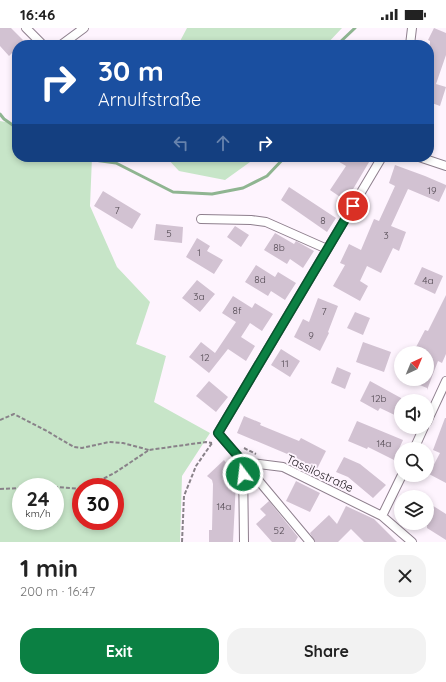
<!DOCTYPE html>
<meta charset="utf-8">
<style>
body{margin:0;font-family:Quicksand,sans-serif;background:#f2f2f2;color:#222;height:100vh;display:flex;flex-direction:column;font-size:15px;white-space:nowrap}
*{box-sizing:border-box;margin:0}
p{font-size:13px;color:#767676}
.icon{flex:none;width:22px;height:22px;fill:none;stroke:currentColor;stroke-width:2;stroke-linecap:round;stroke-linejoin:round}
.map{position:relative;height:514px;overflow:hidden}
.details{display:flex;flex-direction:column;background:#fff;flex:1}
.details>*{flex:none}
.top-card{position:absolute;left:12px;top:12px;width:422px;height:122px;border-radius:16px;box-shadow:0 2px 6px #0003;background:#1a4fa0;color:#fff;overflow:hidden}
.needle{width:26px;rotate:44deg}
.controls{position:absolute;left:394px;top:318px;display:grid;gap:8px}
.controls a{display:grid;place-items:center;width:40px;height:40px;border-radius:50%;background:#fff;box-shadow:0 2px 6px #0003;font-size:20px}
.speed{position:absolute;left:12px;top:450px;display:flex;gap:8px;font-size:20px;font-weight:700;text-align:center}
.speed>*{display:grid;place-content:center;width:52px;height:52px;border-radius:50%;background:#fff;box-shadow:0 2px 6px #0003;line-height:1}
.speed small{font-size:10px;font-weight:400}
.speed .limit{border:6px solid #d22;background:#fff;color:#111}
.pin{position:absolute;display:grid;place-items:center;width:34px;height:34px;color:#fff;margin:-17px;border:2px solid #fff;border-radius:50%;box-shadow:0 1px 4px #0007}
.me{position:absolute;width:44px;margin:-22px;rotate:345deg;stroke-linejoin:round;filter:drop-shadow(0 0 3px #0008)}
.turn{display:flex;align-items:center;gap:14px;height:84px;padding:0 20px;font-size:18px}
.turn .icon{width:52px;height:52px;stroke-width:2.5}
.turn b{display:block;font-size:28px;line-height:34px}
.lanes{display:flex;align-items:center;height:38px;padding:0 20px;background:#0003;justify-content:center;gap:20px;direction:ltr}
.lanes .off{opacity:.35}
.round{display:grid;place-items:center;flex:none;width:42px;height:42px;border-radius:16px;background:#f2f2f2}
.overview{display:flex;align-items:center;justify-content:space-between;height:68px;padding:0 20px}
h1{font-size:24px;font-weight:700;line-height:30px}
.button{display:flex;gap:8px;margin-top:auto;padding:8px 20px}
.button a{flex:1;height:46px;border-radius:16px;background:#0b8043;color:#fff;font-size:16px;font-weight:700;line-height:46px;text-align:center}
.button a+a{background:#f2f2f2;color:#222}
.status{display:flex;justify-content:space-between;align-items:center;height:28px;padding:0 20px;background:#fff;direction:ltr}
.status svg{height:11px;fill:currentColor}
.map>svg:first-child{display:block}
</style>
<div class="status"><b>16:46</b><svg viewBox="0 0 49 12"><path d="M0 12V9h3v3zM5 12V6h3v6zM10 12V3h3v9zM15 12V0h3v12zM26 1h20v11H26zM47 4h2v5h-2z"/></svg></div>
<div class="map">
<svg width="446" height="514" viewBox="0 0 446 514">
<rect width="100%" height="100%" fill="#fef4fe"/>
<path fill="#c7e5c8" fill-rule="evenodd" d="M187,0H342L326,17H178Z
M0,93L17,96V129H92L90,178L117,239L150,274L136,316L166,328L154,374L210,405L182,448L180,514H0ZM21,459H55V493H21ZM81,459H115V493H81Z
M166,129H257L225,152L179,143Z"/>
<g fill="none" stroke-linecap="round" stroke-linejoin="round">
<path stroke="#8fb591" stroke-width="3" d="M337,17L355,0
M0,86L4,91L17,100
M72,129L116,135L173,164L212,166L243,160L267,148L285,129"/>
</g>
<path fill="#d2c2d2" d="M0,0H11L24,13L20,17H17V29L12,25L9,28L0,18Z
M434,0L446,5V27L436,56L446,59L440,78L429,74L430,13L428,12Z
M331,129H372L346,173L330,162L346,138Z
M395,137L425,148L446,157V159L439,174L408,161L391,198L406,204L399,223L393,220L381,245L367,238L360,253L368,258L360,273L333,258L345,237L340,235L349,216L361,222L374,191L379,193L395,158L389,155Z
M289,159L336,190L327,204L281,172Z
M103,163L141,186L132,201L94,178Z
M156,196L183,199L182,215L154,212Z
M235,198L249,207L241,219L227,209Z
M275,205L294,216L296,213L314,223L303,240L290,231L287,236L264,222Z
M197,210L210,218L207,223L223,232L214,246L186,229Z
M256,237L275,249L278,244L296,255L285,272L271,263L268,268L245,254Z
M422,239L443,248L435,266L414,256Z
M197,252L215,266L200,284L182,270Z
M446,267V326L442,335L438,333L427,362V360L405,351H427V325L415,321L425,302L428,303Z
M233,268L252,280L255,275L273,286L262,303L250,295L241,309L255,318L246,333L228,321L209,345L189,329L201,314L215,325L236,294L222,285Z
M318,270L338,278L328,304L329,305L320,323L294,309L303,291L309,294Z
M355,284L370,290L363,307L347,300Z
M363,314L391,324L384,344L356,334Z
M281,321L300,333L290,349L271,337Z
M337,339L351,345L345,361L331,355Z
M209,353L228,369L216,384L196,368Z
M370,353L401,370V390L380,380L378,383L360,373Z
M244,388L261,395L260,397L299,413L301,410L326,423L316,443L292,428L237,405Z
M445,390H446V455L429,446L440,425L433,422Z
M357,393L403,412L394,432L368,419L367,421L348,413Z
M344,429L360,436L386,457L373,470L348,449L336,444Z
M224,432L234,446L236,454L233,514H209V502H212L213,456L212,452L207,448Z
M296,453L320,465L310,484L286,473Z
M269,473L298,509L295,514H272L256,496L266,487L260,481Z
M427,474L446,486V512L427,500Z
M346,478L374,491L397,514H364L351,501L338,514H315L310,505L329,487L337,496Z"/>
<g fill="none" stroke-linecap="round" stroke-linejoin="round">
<g stroke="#8e7f8d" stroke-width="10">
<path id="street" d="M26,0L43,17
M61,17L84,0
M410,17L412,0
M382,129L218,405L243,434L283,439L382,488L412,514
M419,129L446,138
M201,191L251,192L266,194L327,221
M427,394L446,353
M414,421L424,399
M243,434L310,514
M243,434L244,514
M382,488L402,447"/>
</g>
<path stroke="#898289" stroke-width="2" stroke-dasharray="4 2" stroke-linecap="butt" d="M0,392L14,386L45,402L74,419L82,420L109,414L123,415L149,422
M244,420L256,426
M30,459L44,458L81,461
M88,459L116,444L149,422L206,414L212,415
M0,461L21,460
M182,514L184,468L196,438L212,415"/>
<use href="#street" stroke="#fff" stroke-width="8"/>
</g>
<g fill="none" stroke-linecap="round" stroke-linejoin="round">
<g stroke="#07532c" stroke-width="10">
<path id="route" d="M243,446V434L218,405L353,178"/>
</g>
<use href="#route" stroke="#0b8043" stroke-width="7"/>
</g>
<g text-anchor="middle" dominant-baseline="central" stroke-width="4" stroke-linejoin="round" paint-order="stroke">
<g font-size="10" fill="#514851">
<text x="432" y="162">19</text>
<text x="117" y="182">7</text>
<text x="323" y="192">8</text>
<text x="169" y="205">5</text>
<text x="386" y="207">3</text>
<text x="279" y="219">8b</text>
<text x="199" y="224">1</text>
<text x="260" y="251">8d</text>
<text x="428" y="252">4a</text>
<text x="199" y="268">3a</text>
<text x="237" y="282">8f</text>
<text x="324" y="283">7</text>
<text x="311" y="307">9</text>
<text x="205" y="329">12</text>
<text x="285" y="335">11</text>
<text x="379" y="370">12b</text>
<text x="384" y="415">14a</text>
<text x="224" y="478">14a</text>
<text x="279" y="502">52</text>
</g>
<g font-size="12" fill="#262026" stroke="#fef4fe">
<text transform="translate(320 445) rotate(25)">Tassilostraße</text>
</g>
</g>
</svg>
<div class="controls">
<a><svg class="needle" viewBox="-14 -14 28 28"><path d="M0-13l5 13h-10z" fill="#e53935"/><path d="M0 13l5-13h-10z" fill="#767676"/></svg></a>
<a><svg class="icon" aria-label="sound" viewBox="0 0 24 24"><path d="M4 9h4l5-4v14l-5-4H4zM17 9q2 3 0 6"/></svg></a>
<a><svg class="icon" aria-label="search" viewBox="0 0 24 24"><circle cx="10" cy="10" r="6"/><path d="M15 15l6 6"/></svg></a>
<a><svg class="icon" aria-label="layers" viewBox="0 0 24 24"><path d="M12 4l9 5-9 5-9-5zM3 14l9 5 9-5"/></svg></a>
</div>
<div class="speed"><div>24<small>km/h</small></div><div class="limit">30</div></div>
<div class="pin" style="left:353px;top:178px;background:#d93025"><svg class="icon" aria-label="arrive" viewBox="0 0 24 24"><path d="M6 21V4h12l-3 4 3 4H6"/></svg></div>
<svg class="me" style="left:243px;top:446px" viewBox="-20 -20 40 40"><circle r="17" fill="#0b8043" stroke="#fff" stroke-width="3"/><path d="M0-11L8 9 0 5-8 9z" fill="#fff"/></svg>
<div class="top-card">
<div class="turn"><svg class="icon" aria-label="right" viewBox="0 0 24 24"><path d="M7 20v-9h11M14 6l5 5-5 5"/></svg><div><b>30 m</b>Arnulfstraße</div></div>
<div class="lanes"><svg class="icon off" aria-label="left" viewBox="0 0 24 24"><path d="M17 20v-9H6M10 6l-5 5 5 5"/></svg><svg class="icon off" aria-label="ahead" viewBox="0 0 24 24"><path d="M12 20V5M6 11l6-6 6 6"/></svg><svg class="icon" aria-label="right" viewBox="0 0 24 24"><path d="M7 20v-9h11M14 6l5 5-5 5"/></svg></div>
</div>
</div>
<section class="details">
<div class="overview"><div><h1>1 min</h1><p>200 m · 16:47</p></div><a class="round"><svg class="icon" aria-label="close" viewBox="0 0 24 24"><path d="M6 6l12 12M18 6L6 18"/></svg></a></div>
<div class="button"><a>Exit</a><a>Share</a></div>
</section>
